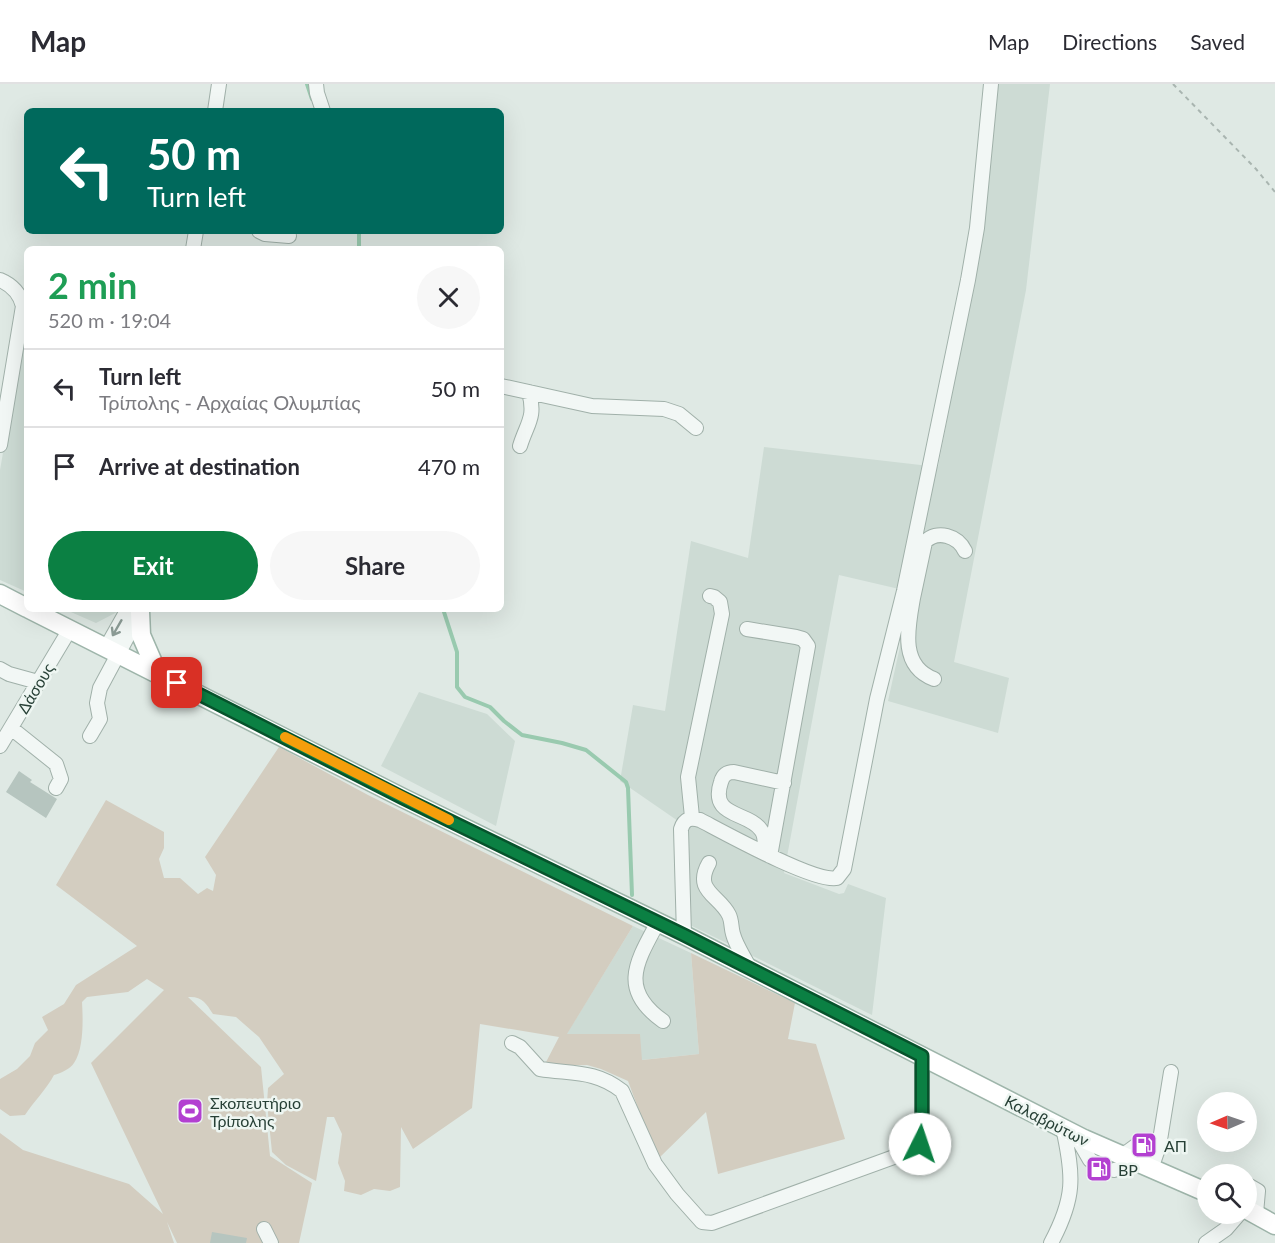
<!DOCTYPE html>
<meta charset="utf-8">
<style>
body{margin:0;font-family:Lato,sans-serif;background:#f7f7f7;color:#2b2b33;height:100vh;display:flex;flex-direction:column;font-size:22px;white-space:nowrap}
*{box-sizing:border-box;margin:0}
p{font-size:20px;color:#7c7c81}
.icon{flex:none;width:33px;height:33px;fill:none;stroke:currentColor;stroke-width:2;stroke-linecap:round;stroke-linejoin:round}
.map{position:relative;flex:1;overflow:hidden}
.panel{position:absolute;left:24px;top:162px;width:480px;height:366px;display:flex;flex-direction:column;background:#fff;border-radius:9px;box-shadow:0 6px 24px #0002}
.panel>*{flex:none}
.top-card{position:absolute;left:24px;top:24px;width:480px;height:126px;border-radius:9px;box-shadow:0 6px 24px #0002;background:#00695c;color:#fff;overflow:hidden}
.needle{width:39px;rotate:268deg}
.controls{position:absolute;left:1197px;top:1008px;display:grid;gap:12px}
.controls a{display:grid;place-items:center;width:60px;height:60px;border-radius:50%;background:#fff;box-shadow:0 6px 24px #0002;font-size:30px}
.pin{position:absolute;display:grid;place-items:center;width:51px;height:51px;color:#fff;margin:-26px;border-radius:12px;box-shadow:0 3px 9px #0006}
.me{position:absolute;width:66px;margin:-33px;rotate:4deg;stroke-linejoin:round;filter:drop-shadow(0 0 4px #0008)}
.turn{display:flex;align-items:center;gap:21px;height:126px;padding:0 24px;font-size:27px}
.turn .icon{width:78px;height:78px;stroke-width:2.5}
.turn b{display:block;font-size:42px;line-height:51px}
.round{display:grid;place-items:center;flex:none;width:63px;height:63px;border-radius:32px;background:#f7f7f7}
.summary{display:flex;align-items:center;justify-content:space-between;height:102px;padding:0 24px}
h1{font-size:36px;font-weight:700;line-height:45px;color:#1e9e55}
.primary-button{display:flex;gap:12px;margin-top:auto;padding:12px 24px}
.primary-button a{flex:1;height:69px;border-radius:36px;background:#0b8043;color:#fff;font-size:24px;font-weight:700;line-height:69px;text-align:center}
.primary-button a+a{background:#f7f7f7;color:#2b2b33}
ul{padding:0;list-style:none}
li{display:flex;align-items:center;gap:18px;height:78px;padding:0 24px;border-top:2px solid #e1e1e2}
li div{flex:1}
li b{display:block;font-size:22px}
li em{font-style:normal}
header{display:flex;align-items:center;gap:36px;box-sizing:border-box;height:84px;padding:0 30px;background:#fff;border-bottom:2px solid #e1e1e2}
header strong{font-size:28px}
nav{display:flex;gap:33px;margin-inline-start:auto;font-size:21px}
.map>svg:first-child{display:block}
</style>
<header>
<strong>Map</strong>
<nav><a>Map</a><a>Directions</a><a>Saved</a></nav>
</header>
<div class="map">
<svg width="1275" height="1159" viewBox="0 0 1275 1159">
<rect width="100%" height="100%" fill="#dfe9e4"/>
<path fill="#cddbd4" d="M996,0H1050L1026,206L954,578L1009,594L998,649L888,617L912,508L839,491L784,789L839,810L844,809L848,800L886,814L872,931L690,841L689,750L681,739L620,697L633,621L665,627L691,457L748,474L764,363L938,383L974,197Z
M27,231V508L0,496V386Z
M64,525H123L96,539Z
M419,608L487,630L515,657L496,742L381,682Z
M633,842L691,869L699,970L641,976L566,951Z"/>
<path fill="#d3cdc0" d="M279,663L368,711L633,842L567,950H640L642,976L699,970L691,869L795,919L788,955L816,960L845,1055L718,1090L706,1028L659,1074L648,1051L628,997L601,985L587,981L544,982L559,953L480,940L472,1024L413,1065L401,1043L400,1103L390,1107L374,1105L361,1111L344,1107L345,1097L338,1079L342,1050L334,1033H327L316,1097L286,1081L272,1068L267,1019L268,1004L284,990L259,953L236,933L213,930C206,919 202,912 188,913L261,983L270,1072L312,1099L299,1159H177L167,1138L174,1159H0V1049L23,1066L129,1100L163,1130L91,979L164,906L147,895L128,908L87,913L82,918C83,934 84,965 74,979C70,985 61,989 54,991C46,1006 34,1017 25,1031L10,1032L0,1025V995L17,985L30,972L35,959L48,946L42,933L64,920L76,901L137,862L56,801L106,716L164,748V764L159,775L164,794H180L198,810L207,804L213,807L216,791L205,773Z"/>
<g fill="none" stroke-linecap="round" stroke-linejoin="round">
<path stroke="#99caaf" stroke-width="4" d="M307,0L312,15
M359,165V147
M443,525L457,568V603L465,613L490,623L504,637L522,651L562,659L586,666L626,698L628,704L632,811"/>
</g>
<path fill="#b6c5bf" d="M19,687L32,696L30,698L57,715L46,734L6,708Z
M212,1148L247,1154L246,1159H210Z"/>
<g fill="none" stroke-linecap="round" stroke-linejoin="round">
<path stroke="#bac7c1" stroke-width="14" stroke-dasharray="14 7" stroke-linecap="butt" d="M1137,1061L1148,1066V1068"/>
<g stroke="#a0b0a9" stroke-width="16">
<path id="minor" d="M316,0L317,9L323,27
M215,27L219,0
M259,147L265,150L289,152
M193,165L196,147
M0,196C12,201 20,210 23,222L0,361
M501,302L592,322L664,325L679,330L696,344
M520,362C527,339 536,334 529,308
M747,545L796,553L803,555L808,562L770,772
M106,564L128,525
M0,585L9,590L38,598
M934,595C899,582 908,543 913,514C917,495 921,477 925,458C937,445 958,452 965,467
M11,644L56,680L61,695L56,704
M90,652L100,635L97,619L100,604L138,533
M0,662L70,545
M692,733L688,693L722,530L720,518L714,513L710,512
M764,769C765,761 766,752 761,746C748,727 709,734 721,698C723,691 727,688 734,688L784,699
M709,779C693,807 719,811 729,831C732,837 731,844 733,850C736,862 745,874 750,885
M658,838C637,877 618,905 663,937
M684,851L681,745C684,735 690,733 700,736C725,749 815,799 837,794L844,785L877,615L904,507L968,196L977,144L991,0
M512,959L520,963L540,985C571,990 596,986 622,1007L655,1080L677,1110L702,1138L712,1139L916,1065L922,1053V972
M1075,1050L1090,1076L1100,1081
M1122,1072L1137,1061
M1151,1085L1159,1062L1171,988
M1114,1086L1140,1080
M1246,1100L1258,1107L1256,1129
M264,1145L271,1159
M1051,1159C1075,1114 1074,1093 1063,1044
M1206,1159L1226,1145L1239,1130"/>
</g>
<g stroke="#9eb5aa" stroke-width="21">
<path id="major" d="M0,510L27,524
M29,525L403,714L684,851L1084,1055L1208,1109
M140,527L141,551L158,590
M1246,1125L1275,1141"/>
</g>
<path stroke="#a9b5b0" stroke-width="2" stroke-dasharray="4.5 4.5" stroke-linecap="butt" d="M1173,0L1256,85L1275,108"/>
<use href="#minor" stroke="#f2f7f5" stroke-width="14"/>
<use href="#major" stroke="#fff" stroke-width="18"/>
</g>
<defs><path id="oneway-shaft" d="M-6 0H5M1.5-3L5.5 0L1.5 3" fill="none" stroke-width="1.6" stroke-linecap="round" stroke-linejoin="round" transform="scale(1.5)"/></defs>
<use stroke="#8c9c96" href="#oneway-shaft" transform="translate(117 544) rotate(120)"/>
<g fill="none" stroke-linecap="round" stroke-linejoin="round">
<g stroke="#07532c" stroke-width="15">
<path id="route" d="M177,599L403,714L684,851L922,972V1053L920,1060"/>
</g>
<use href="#route" stroke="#0b8043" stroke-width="10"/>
<path stroke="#f59e0b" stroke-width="10" d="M285,653L449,736"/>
</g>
<defs>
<g id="stadium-square" transform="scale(1.35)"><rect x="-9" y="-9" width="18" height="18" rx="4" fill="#b340d1" stroke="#eef6f2"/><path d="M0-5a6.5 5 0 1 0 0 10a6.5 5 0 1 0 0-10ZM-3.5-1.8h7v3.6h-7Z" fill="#fff"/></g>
<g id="fuel-square" transform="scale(1.35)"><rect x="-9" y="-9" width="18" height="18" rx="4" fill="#b340d1" stroke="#eef6f2"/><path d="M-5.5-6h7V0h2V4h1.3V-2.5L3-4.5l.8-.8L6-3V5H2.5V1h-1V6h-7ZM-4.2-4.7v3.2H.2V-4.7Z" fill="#fff"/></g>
</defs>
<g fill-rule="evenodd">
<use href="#stadium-square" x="190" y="1027"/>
<use href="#fuel-square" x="1144" y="1061"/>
<use href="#fuel-square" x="1099" y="1085"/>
</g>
<g text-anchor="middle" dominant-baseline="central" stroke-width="5" stroke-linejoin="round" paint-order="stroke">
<g font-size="16" fill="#274036" stroke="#eef6f2">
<text transform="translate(35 604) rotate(-59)">Δάσους</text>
<text transform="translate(1047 1036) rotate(27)">Καλαβρύτων</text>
</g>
<g font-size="16" fill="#274036" stroke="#eef6f2" text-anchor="start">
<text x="210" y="1018">Σκοπευτήριο<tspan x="210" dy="18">Τρίπολης</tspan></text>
<text x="1164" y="1061">ΑΠ</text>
<text x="1118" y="1085">BP</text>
</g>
</g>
</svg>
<div class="controls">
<a><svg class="needle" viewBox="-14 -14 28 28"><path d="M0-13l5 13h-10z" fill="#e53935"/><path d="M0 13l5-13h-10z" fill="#7c7c81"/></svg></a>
<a><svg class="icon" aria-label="search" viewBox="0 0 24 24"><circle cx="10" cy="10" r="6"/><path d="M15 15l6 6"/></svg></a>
</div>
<div class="pin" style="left:177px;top:599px;background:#d93025"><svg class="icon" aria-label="arrive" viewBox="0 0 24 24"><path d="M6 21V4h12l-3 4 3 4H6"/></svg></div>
<svg class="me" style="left:920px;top:1060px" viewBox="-20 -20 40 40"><circle r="19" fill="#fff"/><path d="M0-13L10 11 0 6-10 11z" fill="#0b8043"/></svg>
<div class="top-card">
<div class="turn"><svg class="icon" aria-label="left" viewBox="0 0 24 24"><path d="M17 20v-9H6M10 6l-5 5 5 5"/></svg><div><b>50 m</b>Turn left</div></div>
</div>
<section class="panel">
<div class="summary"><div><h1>2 min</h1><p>520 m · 19:04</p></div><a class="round"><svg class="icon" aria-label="close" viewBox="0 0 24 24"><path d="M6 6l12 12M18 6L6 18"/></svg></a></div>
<ul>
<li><svg class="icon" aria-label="left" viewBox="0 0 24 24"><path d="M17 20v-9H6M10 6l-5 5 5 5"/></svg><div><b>Turn left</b><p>Τρίπολης - Αρχαίας Ολυμπίας</p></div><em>50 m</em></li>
<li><svg class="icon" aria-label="arrive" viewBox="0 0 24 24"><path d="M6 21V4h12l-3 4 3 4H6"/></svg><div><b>Arrive at destination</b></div><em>470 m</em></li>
</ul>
<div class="primary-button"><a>Exit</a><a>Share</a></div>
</section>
</div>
